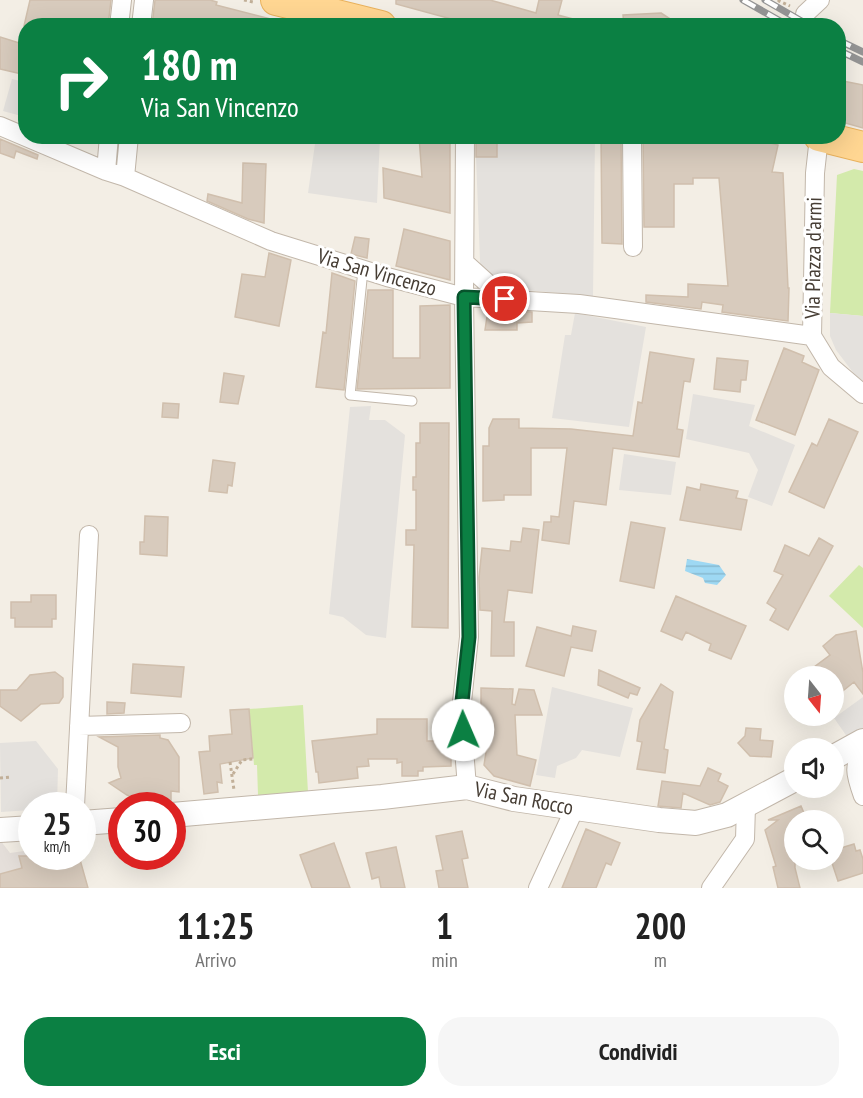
<!DOCTYPE html>
<html lang="it">
<style>
body{margin:0;font-family:"PT Sans Narrow",sans-serif;background:#f6f6f6;color:#222;height:100vh;display:flex;flex-direction:column;font-size:22px;white-space:nowrap}
*{box-sizing:border-box;margin:0}
p{font-size:20px;color:#767676}
.icon{flex:none;width:33px;height:33px;fill:none;stroke:currentColor;stroke-width:2;stroke-linecap:round;stroke-linejoin:round}
.map{position:relative;height:888px;overflow:hidden}
.panel{display:flex;flex-direction:column;background:#fff;flex:1}
.panel>*{flex:none}
.hud{position:absolute;left:18px;top:18px;width:828px;height:126px;border-radius:24px;box-shadow:0 6px 24px #0002;background:#0b8043;color:#fff;overflow:hidden}
.needle{width:39px;rotate:163deg}
.controls{position:absolute;left:784px;top:666px;display:grid;gap:12px}
.controls a{display:grid;place-items:center;width:60px;height:60px;border-radius:50%;background:#fff;box-shadow:0 6px 24px #0002;font-size:30px}
.speed{position:absolute;left:18px;top:792px;display:flex;gap:12px;font-size:30px;font-weight:700;text-align:center}
.speed>*{display:grid;place-content:center;width:78px;height:78px;border-radius:50%;background:#fff;box-shadow:0 6px 24px #0002;line-height:1}
.speed small{font-size:15px;font-weight:400}
.speed .limit{border:9px solid #d22;background:#fff;color:#111}
.pin{position:absolute;display:grid;place-items:center;width:51px;height:51px;color:#fff;margin:-26px;border:3px solid #fff;border-radius:50%;box-shadow:0 2px 6px #0007}
.me{position:absolute;width:66px;margin:-33px;rotate:359deg;stroke-linejoin:round;filter:drop-shadow(0 0 4px #0008)}
.turn{display:flex;align-items:center;gap:21px;height:126px;padding:0 24px;font-size:27px}
.turn .icon{width:78px;height:78px;stroke-width:2.5}
.turn b{display:block;font-size:42px;line-height:51px}
.eta{display:flex;justify-content:space-evenly;align-items:center;height:102px;text-align:center}
.eta b{font-size:36px;font-weight:700;line-height:42px}
.primary-button{display:flex;gap:12px;margin-top:auto;padding:12px 24px}
.primary-button a{flex:1;height:69px;border-radius:24px;background:#0b8043;color:#fff;font-size:24px;font-weight:700;line-height:69px;text-align:center}
.primary-button a+a{background:#f6f6f6;color:#222}
.map>svg:first-child{display:block}
</style>
<div class="map">
<svg width="863" height="888" viewBox="0 0 863 888">
<defs>
<pattern id="water-rules" width="6" height="5" patternUnits="userSpaceOnUse" patternTransform="scale(1.5)"><rect width="6" height="5" fill="#9ed8f3"/><path d="M0 2.5h6" fill="none" stroke="#89bad1"/></pattern>
</defs>
<rect width="100%" height="100%" fill="#f3eee5"/>
<path fill="#e5dfda" d="M0,840L10,853L31,850L32,856L43,888H0Z"/>
<path fill="#d3eaab" d="M854,169L863,171V316L830,313L837,175Z
M859,565L863,568V628L829,596Z
M303,705L308,792L258,795L257,765H254L249,709Z"/>
<path fill="#e4e1dd" d="M12,79L25,82V117L3,111Z
M316,137H380L377,203L308,193Z
M497,137H595L593,296L481,286L476,157H497Z
M575,313L646,327L629,427L552,418L565,335H571Z
M830,313L863,316V381L855,375L836,350L830,336Z
M693,394L755,405L749,426L795,445L772,506L748,497L758,470L749,453L686,439Z
M371,406L369,420H385L405,435L386,638L366,635L343,617L329,614L350,407Z
M624,454L676,462L671,495L619,490Z
M552,687L633,708L620,757L582,750L576,758L557,766L555,778L536,775Z
M863,697V730L848,738L834,718Z
M36,741L58,769L57,805L32,806L31,810L1,812L0,743Z"/>
<path fill="url(#water-rules)" d="M687,559L719,565L726,575L717,585L705,583L703,578L685,571Z"/>
<path fill="#d8cbbd" stroke="#d0bfad" stroke-width="1.5" d="M30,0H111L108,26H24Z
M155,0H210L217,2L216,5L279,21V26H152Z
M396,0H490L536,13L539,0H562L558,15L581,21V26H477L396,4Z
M661,13L681,26H624L623,15Z
M0,37L26,45V75L0,69Z
M838,80L863,85V128L838,121Z
M419,136H450V213L384,198L383,168L422,177Z
M476,136H497V157H476Z
M601,136H621L622,244L602,243Z
M643,136H745L778,145L772,172L783,173L788,288H789L788,321L722,312L723,305L702,302L701,309L646,302V295L688,297V284L728,286L719,178H693V184H674V227H644Z
M0,139L38,155L37,159L16,151L14,158L0,153Z
M243,163L266,164L264,223L248,219L207,201L208,194L242,203Z
M404,229L450,241V280L396,266Z
M355,237L369,239L367,258L351,254Z
M269,253L291,260L279,326L235,317L242,274L265,277Z
M332,273L355,281L344,390L316,387L323,332L326,333Z
M368,290H393V358H420V306L450,305V388L357,389Z
M488,310L532,312V322L517,323V330H485Z
M784,348L804,356L802,362L819,370L795,435L756,420Z
M650,352L694,359L690,382L684,381L677,429L683,430L679,457L613,448L606,505L574,501L569,544L542,540L544,522H551V516L559,517L567,448H531V495H504V500L483,501V446H489V428L493,419H519V428L571,429L633,436L638,402L642,403Z
M717,358L748,361L746,380H741L740,392L714,389Z
M224,373L244,376L238,404L220,402Z
M163,403L179,404L178,418L162,417Z
M829,419L858,432L824,508L789,492L812,443L817,446Z
M420,423H449L448,628L412,627L414,545H406V530H416V490H413V477H416V443H420Z
M213,460L235,463L232,486L228,485L227,493L209,491Z
M701,484L738,491L736,498L747,500L741,530L680,520L687,487L700,490Z
M145,516L168,517L167,556L140,554V542H144Z
M631,522L665,528L654,588L620,581Z
M523,528L539,530L532,593L508,590L504,622H514V656H491L492,611L480,610L479,578L482,548L510,551L511,541L521,542Z
M819,538L833,546L788,630L770,620L776,609L767,603L783,575L774,571L785,545L809,556Z
M31,595H56V619H52V627H15V618H11V602H31Z
M676,596L746,626L731,659L709,650L711,644L686,632L682,640L661,631Z
M573,626L596,631L592,651L571,647L564,676L526,666L537,627L571,636Z
M856,631L863,673V694L854,682L834,698V676H802L830,655L823,646L836,635Z
M133,664L184,667L181,697L131,693Z
M599,670L640,688L637,695L630,693L628,698L598,685Z
M55,672L63,678V697L59,703L41,704L21,721L0,706V690H17L30,675Z
M661,684L673,692L664,749L668,750L665,773L637,769L642,742L637,741L640,720Z
M481,688L513,689L512,704L515,705L519,689L534,690L542,715H515L517,755L536,760L530,786L494,776L484,765L487,746L481,734Z
M107,702L125,703L124,713L107,714Z
M249,709L253,758L220,764L222,783L217,782L218,792L204,794L199,752L210,751L209,736L232,734L230,710Z
M377,719H427V741H451V766L423,767V771H418V776H402V762L397,763V759H368L369,766L357,767L358,778L319,783L318,772H316L312,741L377,734Z
M746,728L761,729L760,740L773,741L771,757L750,756L738,743L745,736Z
M160,735V738L168,740L179,757V792L171,791V800L155,801L138,800L127,795L109,783L121,778L118,767V747L99,737Z
M708,768L721,774L718,781L728,786L720,802L710,805L683,793L681,808L658,806L662,781L700,786Z
M801,806L807,820H795V868L800,888H778L773,867L776,866L765,830L778,820H768Z
M586,829L620,843L611,865L606,863L596,888H562Z
M462,831L468,858L462,859L468,888H439L436,871L443,870L436,836Z
M334,843L350,888H312L300,855Z
M854,844L856,851L860,850L863,859V873L838,881L831,860H834V850Z
M396,847L405,888H381L379,877L372,879L366,853Z
M19,856H79L88,888H0V874L22,868Z"/>
<g fill="none" stroke-linecap="round" stroke-linejoin="round">
<g stroke="#c2b7aa" stroke-width="11">
<path id="service" d="M363,270L350,395L412,401"/>
</g>
<g stroke="#c2b7aa" stroke-width="20">
<path id="minor" d="M805,14L820,0
M119,26L122,0
M141,26L144,0
M0,126L106,171L125,177L271,241L387,277L464,297L579,304L812,336
M465,136L464,297L469,637L461,711L467,787
M632,136L633,247
M819,137L815,173L812,336L831,367L863,394
M106,171L109,136
M125,177L129,136
M465,263L505,299
M79,726L181,723
M863,744C854,769 854,771 863,796
M75,806L89,535
M538,888L575,808
M711,888L745,839L746,806"/>
</g>
<g stroke="#c2b7aa" stroke-width="26">
<path id="tertiary" d="M834,757L863,741
M172,815L382,797L467,787L514,799L659,820L696,823L727,815L795,779
M82,823L122,820
M0,830L32,828"/>
</g>
<g stroke="#e9b25d" stroke-width="32">
<path id="primary" d="M276,0L381,26
M819,136L863,147"/>
</g>
<path stroke="#c1af98" stroke-width="3" stroke-dasharray="3 3" stroke-linecap="butt" d="M244,0L253,2
M778,2L779,1L790,6
M230,762L234,790
M233,774L242,760L253,759
M0,778L11,777"/>
<use href="#service" stroke="#fff" stroke-width="9"/>
<use href="#minor" stroke="#fff" stroke-width="18"/>
<use href="#tertiary" stroke="#fff" stroke-width="24"/>
<use href="#primary" stroke="#ffd692" stroke-width="30"/>
<g stroke="#959595" stroke-width="7">
<path id="rail" d="M743,0L789,26
M765,0L810,26
M838,40L863,52
M838,50L863,62"/>
</g>
<use href="#rail" stroke="#fff" stroke-width="4.5" stroke-dasharray="14" stroke-linecap="butt"/>
</g>
<g fill="none" stroke-linecap="round" stroke-linejoin="round">
<g stroke="#07532c" stroke-width="15">
<path id="route" d="M463,730L461,711L469,637L464,297L505,299"/>
</g>
<use href="#route" stroke="#0b8043" stroke-width="10"/>
</g>
<g text-anchor="middle" dominant-baseline="central" stroke-width="6" stroke-linejoin="round" paint-order="stroke">
<g font-size="21" fill="#463d34" stroke="#fff">
<text transform="translate(813 258) rotate(-89)">Via Piazza d'armi</text>
<text transform="translate(377 272) rotate(16)">Via San Vincenzo</text>
<text transform="translate(524 798) rotate(11)">Via San Rocco</text>
</g>
</g>
</svg>
<div class="controls">
<a><svg class="needle" viewBox="-14 -14 28 28"><path d="M0-13l5 13h-10z" fill="#e53935"/><path d="M0 13l5-13h-10z" fill="#767676"/></svg></a>
<a><svg class="icon" aria-label="sound" viewBox="0 0 24 24"><path d="M4 9h4l5-4v14l-5-4H4zM17 9q2 3 0 6"/></svg></a>
<a><svg class="icon" aria-label="search" viewBox="0 0 24 24"><circle cx="10" cy="10" r="6"/><path d="M15 15l6 6"/></svg></a>
</div>
<div class="speed"><div>25<small>km/h</small></div><div class="limit">30</div></div>
<div class="pin" style="left:505px;top:299px;background:#d93025"><svg class="icon" aria-label="arrive" viewBox="0 0 24 24"><path d="M6 21V4h12l-3 4 3 4H6"/></svg></div>
<svg class="me" style="left:463px;top:730px" viewBox="-20 -20 40 40"><circle r="19" fill="#fff"/><path d="M0-13L10 11 0 6-10 11z" fill="#0b8043"/></svg>
<div class="hud">
<div class="turn"><svg class="icon" aria-label="right" viewBox="0 0 24 24"><path d="M7 20v-9h11M14 6l5 5-5 5"/></svg><div><b>180 m</b>Via San Vincenzo</div></div>
</div>
</div>
<section class="panel">
<div class="eta">
<div><b>11:25</b><p>Arrivo</p></div>
<div><b>1</b><p>min</p></div>
<div><b>200</b><p>m</p></div>
</div>
<div class="primary-button"><a>Esci</a><a>Condividi</a></div>
</section>
